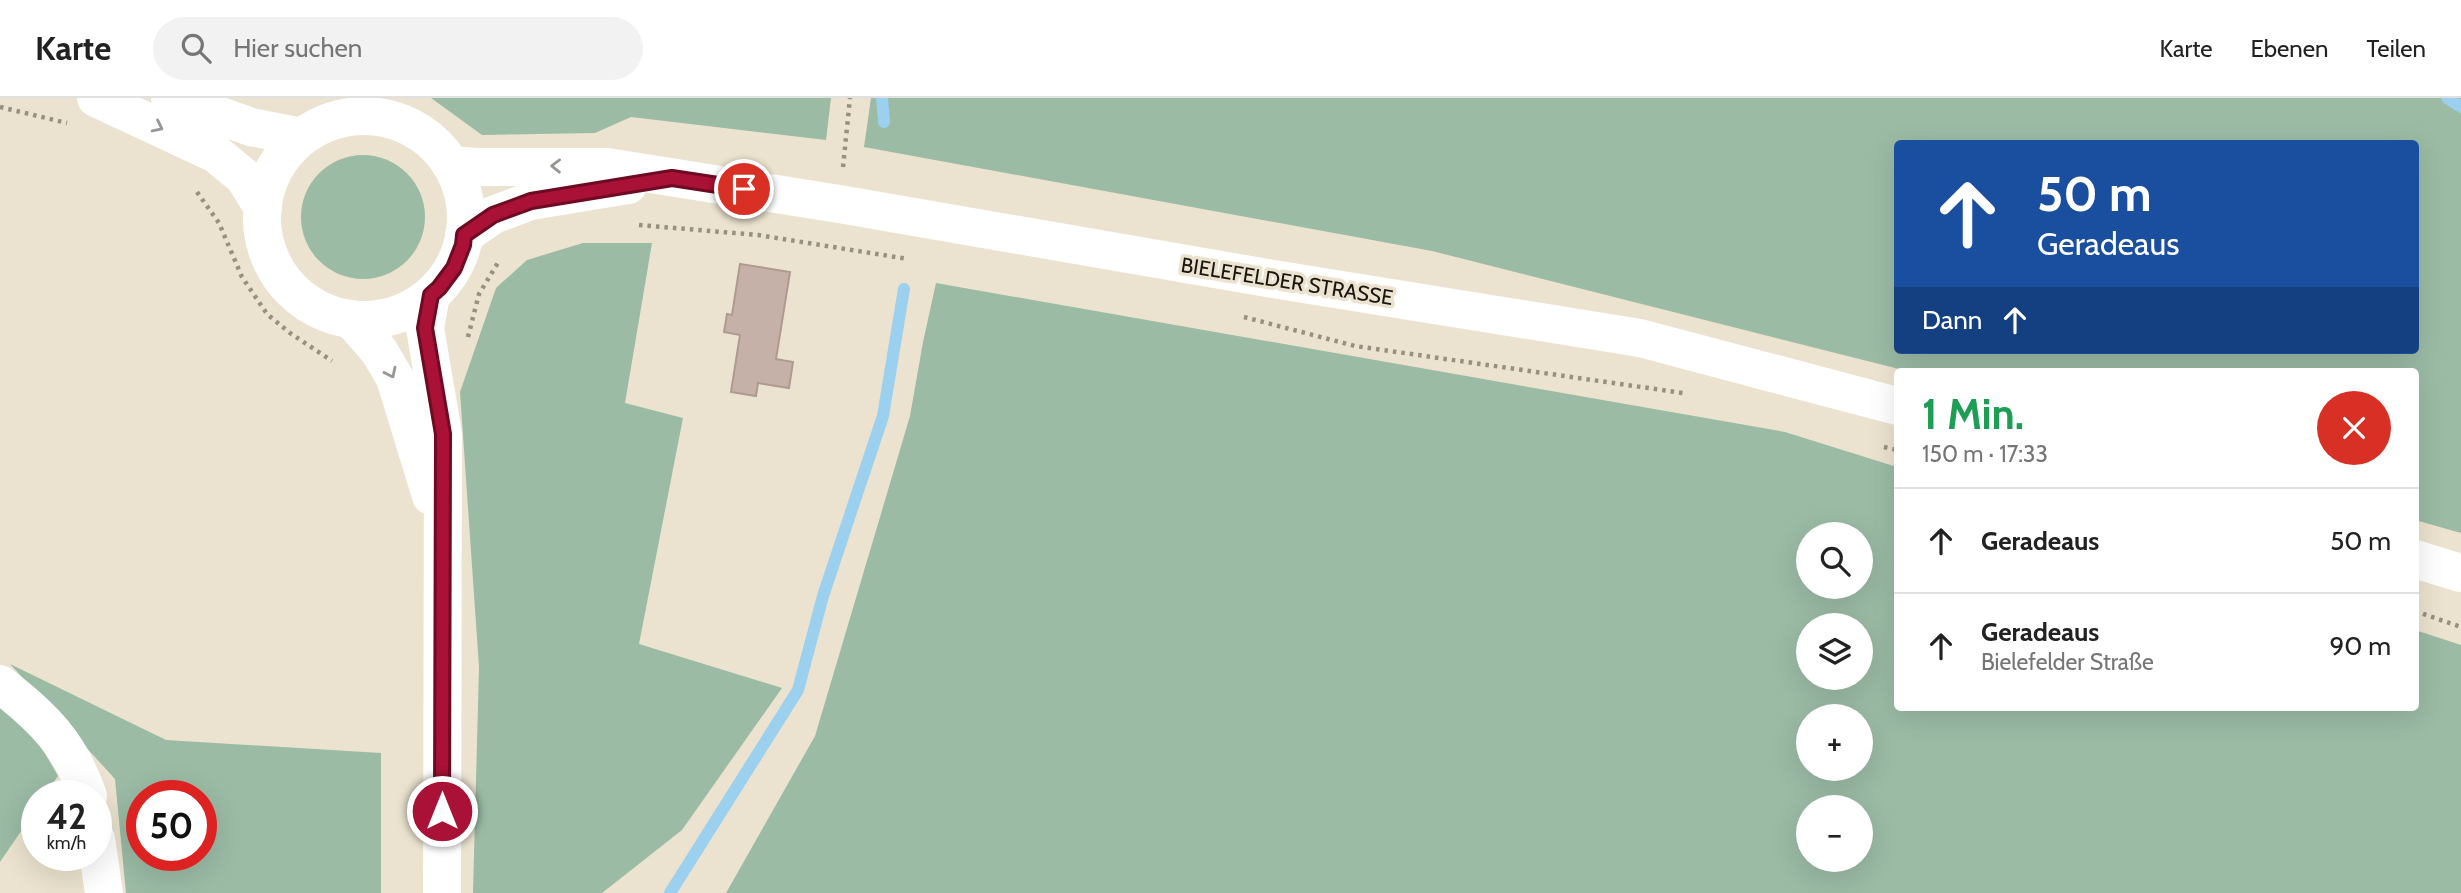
<!DOCTYPE html>
<html lang="de">
<meta charset="utf-8">
<style>
body{margin:0;font-family:Cabin,sans-serif;background:#f2f2f2;color:#222;height:100vh;display:flex;flex-direction:column;font-size:26px;white-space:nowrap}
*{box-sizing:border-box;margin:0}
p{font-size:23px;color:#767676}
.icon{flex:none;width:38px;height:38px;fill:none;stroke:currentColor;stroke-width:2;stroke-linecap:round;stroke-linejoin:round}
.map{position:relative;flex:1;overflow:hidden}
.sheet{position:absolute;left:1894px;top:270px;width:525px;height:343px;display:flex;flex-direction:column;background:#fff;border-radius:7px;box-shadow:0 7px 28px #0002}
.sheet>*{flex:none}
.hud{position:absolute;left:1894px;top:42px;width:525px;height:214px;border-radius:7px;box-shadow:0 7px 28px #0002;background:#1a4fa0;color:#fff;overflow:hidden}
.tools{position:absolute;left:1796px;top:424px;display:grid;gap:14px}
.tools a{display:grid;place-items:center;width:77px;height:77px;border-radius:50%;background:#fff;box-shadow:0 7px 28px #0002;font-size:35px}
.speed{position:absolute;left:21px;top:682px;display:flex;gap:14px;font-size:35px;font-weight:700;text-align:center}
.speed>*{display:grid;place-content:center;width:91px;height:91px;border-radius:50%;background:#fff;box-shadow:0 7px 28px #0002;line-height:1}
.speed small{font-size:18px;font-weight:400}
.speed .limit{border:10px solid #d22;background:#fff;color:#111}
.pin{position:absolute;display:grid;place-items:center;width:60px;height:60px;color:#fff;margin:-30px;border:4px solid #fff;border-radius:50%;box-shadow:0 2px 7px #0007}
.me{position:absolute;width:77px;margin:-38px;rotate:0deg;stroke-linejoin:round;filter:drop-shadow(0 0 5px #0008)}
.turn{display:flex;align-items:center;gap:24px;height:147px;padding:0 28px;font-size:32px}
.turn .icon{width:91px;height:91px;stroke-width:2.5}
.turn b{display:block;font-size:49px;line-height:60px}
.then{display:flex;align-items:center;height:66px;padding:0 28px;background:#0003;gap:14px;font-size:26px}
.round{display:grid;place-items:center;flex:none;width:74px;height:74px;border-radius:37px;background:#f2f2f2}
.headline{display:flex;align-items:center;justify-content:space-between;height:119px;padding:0 28px}
h1{font-size:42px;font-weight:800;line-height:52px;color:#1e9e55}
ul{padding:0;list-style:none}
li{display:flex;align-items:center;gap:21px;height:105px;padding:0 28px;border-top:2px solid #e0e0e0}
li div{flex:1}
li b{display:block;font-size:26px}
li em{font-style:normal}
header{display:flex;align-items:center;gap:42px;box-sizing:border-box;height:98px;padding:0 35px;background:#fff;border-bottom:2px solid #e0e0e0}
header strong{font-size:33px}
nav{display:flex;gap:38px;margin-inline-start:auto;font-size:24px}
.search{width:490px;height:63px;background:#f2f2f2;display:flex;align-items:center;gap:18px;box-sizing:border-box;padding:0 24px;border-radius:38px;color:#767676;font-size:26px}
.map>svg:first-child{display:block}
</style>
<header>
<strong>Karte</strong>
<div class="search"><svg class="icon" aria-label="search" viewBox="0 0 24 24"><circle cx="10" cy="10" r="6"/><path d="M15 15l6 6"/></svg>Hier suchen</div>
<nav><a>Karte</a><a>Ebenen</a><a>Teilen</a></nav>
</header>
<div class="map">
<svg width="2461" height="795" viewBox="0 0 2461 795">
<rect width="100%" height="100%" fill="#ebe3cf"/>
<path fill="#9bbba5" fill-rule="evenodd" d="M431,0H831L826,42L631,19L595,35L482,37Z
M871,0H2461V435L2415,422V273H1907L1432,153L864,49ZM1897,46H2415V252H1897Z
M301 119a62 62 0 1 1 124 0a62 62 0 1 1-124 0Z
M583,145H652L625,305L683,320L639,546L782,590L682,732L602,795H473L479,569L460,294L496,190L527,162Z
M936,185L1785,334L1897,369V609H2415V532L2461,547V795H726L815,638L910,318L923,244ZM1808,436H1860V488H1808ZM1808,527H1860V579H1808ZM1808,618H1860V670H1808ZM1808,709H1860V761H1808Z
M10,566L166,642L381,655V795H126L115,681ZM142,698H201V758H142Z
M0,608L31,631L58,678L44,698H37V710L0,764Z"/>
<g fill="none" stroke-linecap="round" stroke-linejoin="round">
<path stroke="#9bd0ee" stroke-width="12" d="M882,0L884,24
M2447,0L2461,9
M670,795L798,592L823,498L883,318L904,191"/>
</g>
<path fill="#c6b1a8" stroke="#ae9a91" stroke-width="2" d="M740,166L790,174L776,261L793,264L789,290L758,285L756,298L731,294L740,237L724,234L727,216L732,217Z"/>
<g fill="none" stroke-linecap="round" stroke-linejoin="round">
<path stroke="#969081" stroke-width="4.5" stroke-dasharray="3.5 5" stroke-linecap="butt" d="M0,9L67,25
M843,69L850,0
M197,94L219,125L242,179L267,216L290,235L332,263
M639,127L758,137L908,161
M1244,219L1355,248L1683,295
M468,239L479,196L499,163
M1884,349L1897,352
M2415,513L2461,529"/>
<path stroke="#fff" stroke-width="38" d="M0,586C43,619 70,646 88,698
M96,741L104,795"/>
<path stroke="#fff" stroke-width="38" d="M431,197L425,230L443,336L442,795
M351,221L379,253L395,280L431,398"/>
<path stroke="#fff" stroke-width="38" d="M96,0L216,56L244,79L263,110
M170,0L251,29L301,39
M262 120a102 102 0 1 1 204 0a102 102 0 1 1-204 0Z
M451,67L477,69H607L839,106L1273,181L1640,240L1897,308
M464,137L493,117L531,103L628,87
M2415,461L2461,475"/>
</g>
<defs><path id="oneway-chevron" d="M-2-3.5L2.5 0L-2 3.5" fill="none" stroke-width="1.6" stroke-linecap="round" stroke-linejoin="round" transform="scale(1.75)"/></defs>
<g stroke="#979693">
<use href="#oneway-chevron" transform="translate(158 29) rotate(26)"/>
<use href="#oneway-chevron" transform="translate(556 68) rotate(-179)"/>
<use href="#oneway-chevron" transform="translate(391 275) rotate(64)"/>
</g>
<g fill="none" stroke-linecap="round" stroke-linejoin="round">
<g stroke="#6e0b23" stroke-width="18">
<path id="route" d="M442,713L443,336L425,230L431,197L439,190L454,170L463,147L464,137L493,117L531,103L672,80L744,91"/>
</g>
<use href="#route" stroke="#a91136" stroke-width="12"/>
</g>
<g text-anchor="middle" dominant-baseline="central" stroke-width="7" stroke-linejoin="round" paint-order="stroke">
<g font-size="21" fill="#18160f" stroke="#ebe3cf">
<text transform="translate(1287 183) rotate(9)">BIELEFELDER STRASSE</text>
</g>
</g>
</svg>
<div class="tools">
<a><svg class="icon" aria-label="search" viewBox="0 0 24 24"><circle cx="10" cy="10" r="6"/><path d="M15 15l6 6"/></svg></a>
<a><svg class="icon" aria-label="layers" viewBox="0 0 24 24"><path d="M12 4l9 5-9 5-9-5zM3 14l9 5 9-5"/></svg></a>
<a>+</a>
<a>−</a>
</div>
<div class="speed"><div>42<small>km/h</small></div><div class="limit">50</div></div>
<div class="pin" style="left:744px;top:91px;background:#d93025"><svg class="icon" aria-label="arrive" viewBox="0 0 24 24"><path d="M6 21V4h12l-3 4 3 4H6"/></svg></div>
<svg class="me" style="left:442px;top:713px" viewBox="-20 -20 40 40"><circle r="17" fill="#a91136" stroke="#fff" stroke-width="3"/><path d="M0-11L8 9 0 5-8 9z" fill="#fff"/></svg>
<div class="hud">
<div class="turn"><svg class="icon" aria-label="ahead" viewBox="0 0 24 24"><path d="M12 20V5M6 11l6-6 6 6"/></svg><div><b>50 m</b>Geradeaus</div></div>
<div class="then">Dann<svg class="icon" aria-label="ahead" viewBox="0 0 24 24"><path d="M12 20V5M6 11l6-6 6 6"/></svg></div>
</div>
<section class="sheet">
<div class="headline"><div><h1>1 Min.</h1><p>150 m · 17:33</p></div><a class="round" style="background:#d93025;color:#fff"><svg class="icon" aria-label="close" viewBox="0 0 24 24"><path d="M6 6l12 12M18 6L6 18"/></svg></a></div>
<ul>
<li><svg class="icon" aria-label="ahead" viewBox="0 0 24 24"><path d="M12 20V5M6 11l6-6 6 6"/></svg><div><b>Geradeaus</b></div><em>50 m</em></li>
<li><svg class="icon" aria-label="ahead" viewBox="0 0 24 24"><path d="M12 20V5M6 11l6-6 6 6"/></svg><div><b>Geradeaus</b><p>Bielefelder Straße</p></div><em>90 m</em></li>
</ul>
</section>
</div>
